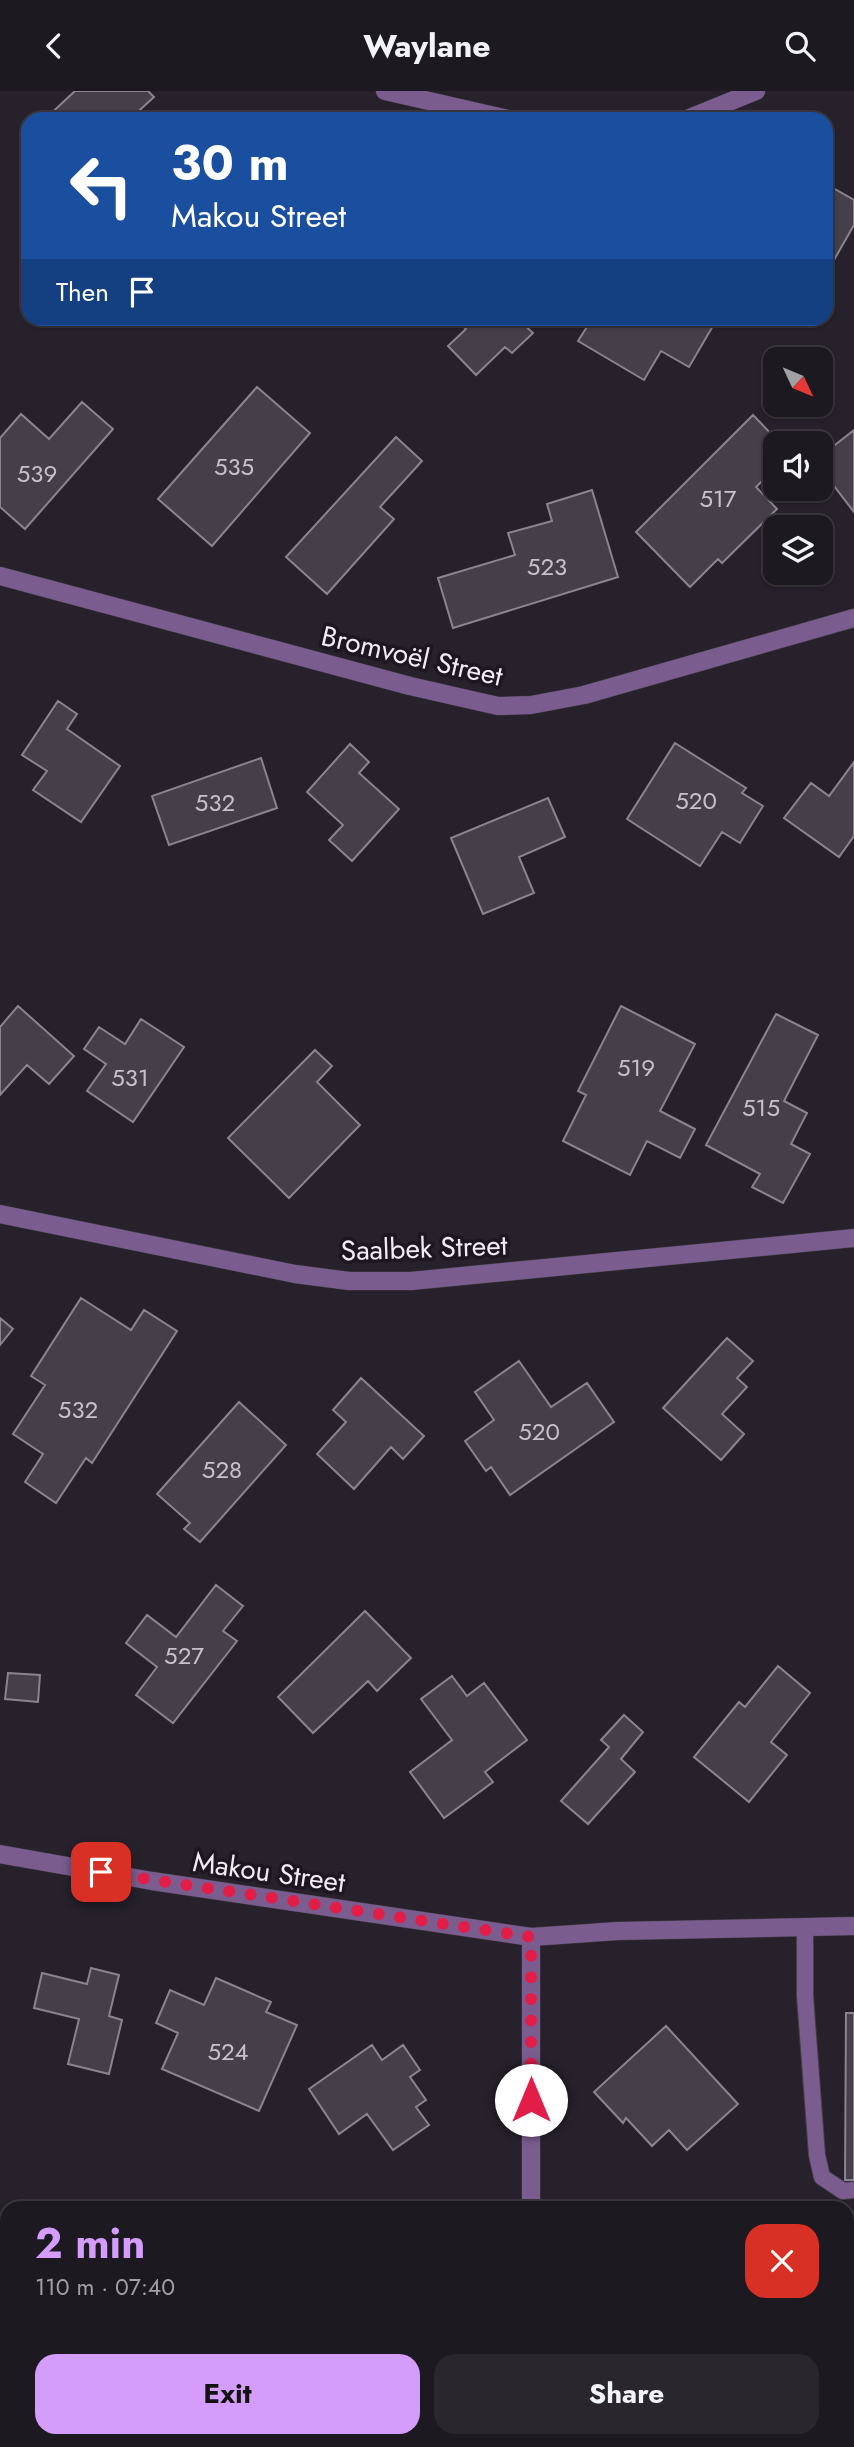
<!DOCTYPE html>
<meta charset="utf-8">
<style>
body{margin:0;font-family:Jost,sans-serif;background:#29262d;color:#f1f3f6;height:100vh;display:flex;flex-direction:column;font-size:26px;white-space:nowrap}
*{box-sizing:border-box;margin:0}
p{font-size:23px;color:#a0a0a5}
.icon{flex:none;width:38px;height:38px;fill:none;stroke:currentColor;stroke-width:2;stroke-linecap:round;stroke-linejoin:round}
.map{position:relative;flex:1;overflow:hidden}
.sheet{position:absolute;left:0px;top:2110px;width:854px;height:247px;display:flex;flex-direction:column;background:#1c1920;border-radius:21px 21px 0 0;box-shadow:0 2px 5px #0004,0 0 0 2px #3a383e}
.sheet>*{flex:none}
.guide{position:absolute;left:21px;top:21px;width:812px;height:214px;border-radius:21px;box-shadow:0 2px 5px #0004,0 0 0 2px #3a383e;background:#1a4fa0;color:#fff;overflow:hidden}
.needle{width:46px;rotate:134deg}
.tools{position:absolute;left:763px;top:256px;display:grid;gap:14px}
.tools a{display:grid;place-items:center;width:70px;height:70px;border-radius:14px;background:#1c1920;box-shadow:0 2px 5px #0004,0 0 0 2px #3a383e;font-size:35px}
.pin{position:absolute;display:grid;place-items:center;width:60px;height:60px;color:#fff;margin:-30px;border-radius:14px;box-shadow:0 4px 10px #0006}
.me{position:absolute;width:77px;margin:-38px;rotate:0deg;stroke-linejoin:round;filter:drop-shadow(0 0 5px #0008)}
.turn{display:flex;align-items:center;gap:24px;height:147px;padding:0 35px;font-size:32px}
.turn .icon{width:91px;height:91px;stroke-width:2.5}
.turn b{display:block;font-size:49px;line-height:60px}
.then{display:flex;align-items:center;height:66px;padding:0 35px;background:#0003;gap:14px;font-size:26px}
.round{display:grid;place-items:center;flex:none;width:74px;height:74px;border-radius:21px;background:#29262d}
.headline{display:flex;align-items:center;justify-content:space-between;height:119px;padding:0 35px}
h1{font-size:42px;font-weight:700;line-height:52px;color:#d49cfb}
.cta{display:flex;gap:14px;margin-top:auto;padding:14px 35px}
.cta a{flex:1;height:80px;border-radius:21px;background:#d49cfb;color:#111;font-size:28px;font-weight:700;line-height:80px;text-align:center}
.cta a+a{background:#29262d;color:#f1f3f6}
header{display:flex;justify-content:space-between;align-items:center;height:91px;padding:0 35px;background:#1c1920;font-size:32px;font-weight:700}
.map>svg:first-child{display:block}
</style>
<header><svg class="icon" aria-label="back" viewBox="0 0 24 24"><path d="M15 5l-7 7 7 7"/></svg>Waylane<svg class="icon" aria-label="search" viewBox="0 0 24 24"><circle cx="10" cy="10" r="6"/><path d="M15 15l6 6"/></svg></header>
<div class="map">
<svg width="854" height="2356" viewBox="0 0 854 2356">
<rect width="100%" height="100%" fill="#26212b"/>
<path fill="#453f4a" stroke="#8a8490" stroke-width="2" d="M75,0H148L154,6L130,28H45Z
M826,93L854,109V134L826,183Z
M456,228H518L533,242L512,262L505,256L476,284L448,255L466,238Z
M592,228H717L689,276L661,260L644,289L578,250Z
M257,296L310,342L212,455L158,408Z
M82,311L113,338L25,438L0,416V347L21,323L49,348Z
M753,324L780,352H775V377L756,396L777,418L722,472L718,468L690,496L636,441Z
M854,339V421L821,378V365Z
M396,346L422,370L380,416L394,428L327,503L286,466Z
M592,399L618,486L453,537L438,487L515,464L508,442L552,430L547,413Z
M58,610L77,623L67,638L120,675L81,731L33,699L47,680L22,664Z
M675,652L746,697L742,702L763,715L740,752L722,741L700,775L627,728Z
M350,653L369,671L359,682L399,718L352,770L329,749L343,734L307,701Z
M261,667L277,717L169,754L152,705Z
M854,671V745L839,766L784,727L811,692L829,705Z
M548,707L565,746L519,766L534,802L483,823L451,747Z
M18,915L74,965L49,993L27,974L0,1004V936Z
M621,915L695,953L660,1020L695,1038L680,1067L647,1050L630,1084L563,1050L586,1004L578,1000Z
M776,923L818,944L784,1010L807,1022L791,1053L810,1063L783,1112L752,1096L760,1083L706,1054Z
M141,928L184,956L133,1031L87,1000L106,973L84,958L99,936L125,953Z
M315,959L332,975L317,991L360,1034L289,1107L228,1047Z
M81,1207L131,1239L144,1219L177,1240L92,1372L86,1367L56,1412L25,1391L43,1363L13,1343L45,1294L31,1285Z
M0,1227L13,1238L0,1254Z
M727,1247L753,1270L737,1287L747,1296L722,1323L744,1343L721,1369L663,1317Z
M519,1270L551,1316L587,1292L614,1331L510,1404L491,1376L486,1380L465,1350L494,1329L475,1301Z
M361,1287L424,1345L403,1368L391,1356L354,1398L317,1363L346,1331L333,1319Z
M239,1311L286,1354L200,1451L184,1438L190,1432L157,1403Z
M216,1494L243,1515L223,1540L237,1550L173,1632L136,1604L157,1576L126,1552L147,1524L176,1546Z
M365,1520L411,1567L377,1600L368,1590L313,1642L278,1606Z
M778,1575L810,1602L771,1651L787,1664L749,1711L694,1666L739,1611L745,1616Z
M8,1582L40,1584L38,1611L5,1608Z
M452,1585L467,1605L484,1592L527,1649L485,1681L493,1691L444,1727L410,1681L452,1649L421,1608Z
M624,1624L643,1641L621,1668L635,1681L588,1733L561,1710L609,1656L601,1649Z
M91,1877L119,1884L109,1925L122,1929L109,1983L68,1973L79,1928L34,1917L42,1882L87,1893Z
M216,1887L271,1911L266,1921L297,1934L259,2020L162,1978L178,1942L156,1932L170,1899L204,1914Z
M846,1922H854V2089H845Z
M666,1935L738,2013L687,2059L669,2039L652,2055L626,2027L623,2032L594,2001Z
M372,1954L382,1969L403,1954L420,1979L410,1986L426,2009L416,2016L429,2034L393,2059L367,2023L339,2043L309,1998Z"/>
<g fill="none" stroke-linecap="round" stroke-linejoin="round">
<g stroke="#423e47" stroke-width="18">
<path id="lane" d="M805,1836V1905L817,2064L822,2086L843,2100L854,2099"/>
</g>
<g stroke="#423e47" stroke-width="19">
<path id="street" d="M385,0L508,28
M687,28L756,0
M0,485L410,595L498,615L531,614L584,604L854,527
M0,1123L295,1183L349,1190H411L854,1147
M0,1763L152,1790L531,1846L618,1840L854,1835
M531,1846V2118"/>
</g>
<g stroke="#423e47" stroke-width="23">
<path id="highway" d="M0,2185L7,2186
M847,2269H854
M0,2302L7,2303
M390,2350L439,2356
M662,2350L669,2356"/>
</g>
<use href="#lane" stroke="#7a5d8e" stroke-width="16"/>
<use href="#street" stroke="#7a5d8e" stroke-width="18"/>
<use href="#highway" stroke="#dfc4f3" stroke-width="21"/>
</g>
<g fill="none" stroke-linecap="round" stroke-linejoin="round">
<path stroke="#e11d48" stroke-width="12" stroke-dasharray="0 21.6" d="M101,1781L531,1846V2009"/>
</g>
<g text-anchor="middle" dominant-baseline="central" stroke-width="7" stroke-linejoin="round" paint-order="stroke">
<g font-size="24" fill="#c5c2ca">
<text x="234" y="375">535</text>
<text x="37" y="382">539</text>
<text x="718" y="407">517</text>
<text x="547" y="475">523</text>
<text x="696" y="709">520</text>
<text x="215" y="711">532</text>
<text x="636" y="976">519</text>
<text x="130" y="986">531</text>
<text x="761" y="1016">515</text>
<text x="78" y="1318">532</text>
<text x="539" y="1340">520</text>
<text x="222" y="1378">528</text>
<text x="184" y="1564">527</text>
<text x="228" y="1960">524</text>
</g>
<g font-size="28" fill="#f0edf4" stroke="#1d1721">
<text transform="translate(412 565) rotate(13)">Bromvoël Street</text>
<text transform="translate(424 1157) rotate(-2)">Saalbek Street</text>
<text transform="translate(269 1781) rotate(8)">Makou Street</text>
</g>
</g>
</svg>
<div class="tools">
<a><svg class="needle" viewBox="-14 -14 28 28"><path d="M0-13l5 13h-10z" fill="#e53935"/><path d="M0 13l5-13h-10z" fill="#a0a0a5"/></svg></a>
<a><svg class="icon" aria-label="sound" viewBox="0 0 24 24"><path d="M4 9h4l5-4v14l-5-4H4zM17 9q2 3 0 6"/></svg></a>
<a><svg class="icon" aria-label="layers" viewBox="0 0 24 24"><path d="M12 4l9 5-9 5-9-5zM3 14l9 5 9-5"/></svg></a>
</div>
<div class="pin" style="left:101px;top:1781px;background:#d93025"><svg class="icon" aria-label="arrive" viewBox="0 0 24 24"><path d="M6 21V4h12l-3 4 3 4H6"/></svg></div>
<svg class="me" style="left:531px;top:2009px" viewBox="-20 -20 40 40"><circle r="19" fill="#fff"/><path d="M0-13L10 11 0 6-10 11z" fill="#e11d48"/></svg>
<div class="guide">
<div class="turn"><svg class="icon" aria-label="left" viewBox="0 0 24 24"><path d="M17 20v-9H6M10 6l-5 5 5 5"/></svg><div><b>30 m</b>Makou Street</div></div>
<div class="then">Then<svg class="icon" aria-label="arrive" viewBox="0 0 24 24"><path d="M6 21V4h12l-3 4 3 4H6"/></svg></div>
</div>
<section class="sheet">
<div class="headline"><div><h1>2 min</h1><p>110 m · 07:40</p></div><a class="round" style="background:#d93025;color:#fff"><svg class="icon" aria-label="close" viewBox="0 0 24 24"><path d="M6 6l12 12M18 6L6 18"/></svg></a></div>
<div class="cta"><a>Exit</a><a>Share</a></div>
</section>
</div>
